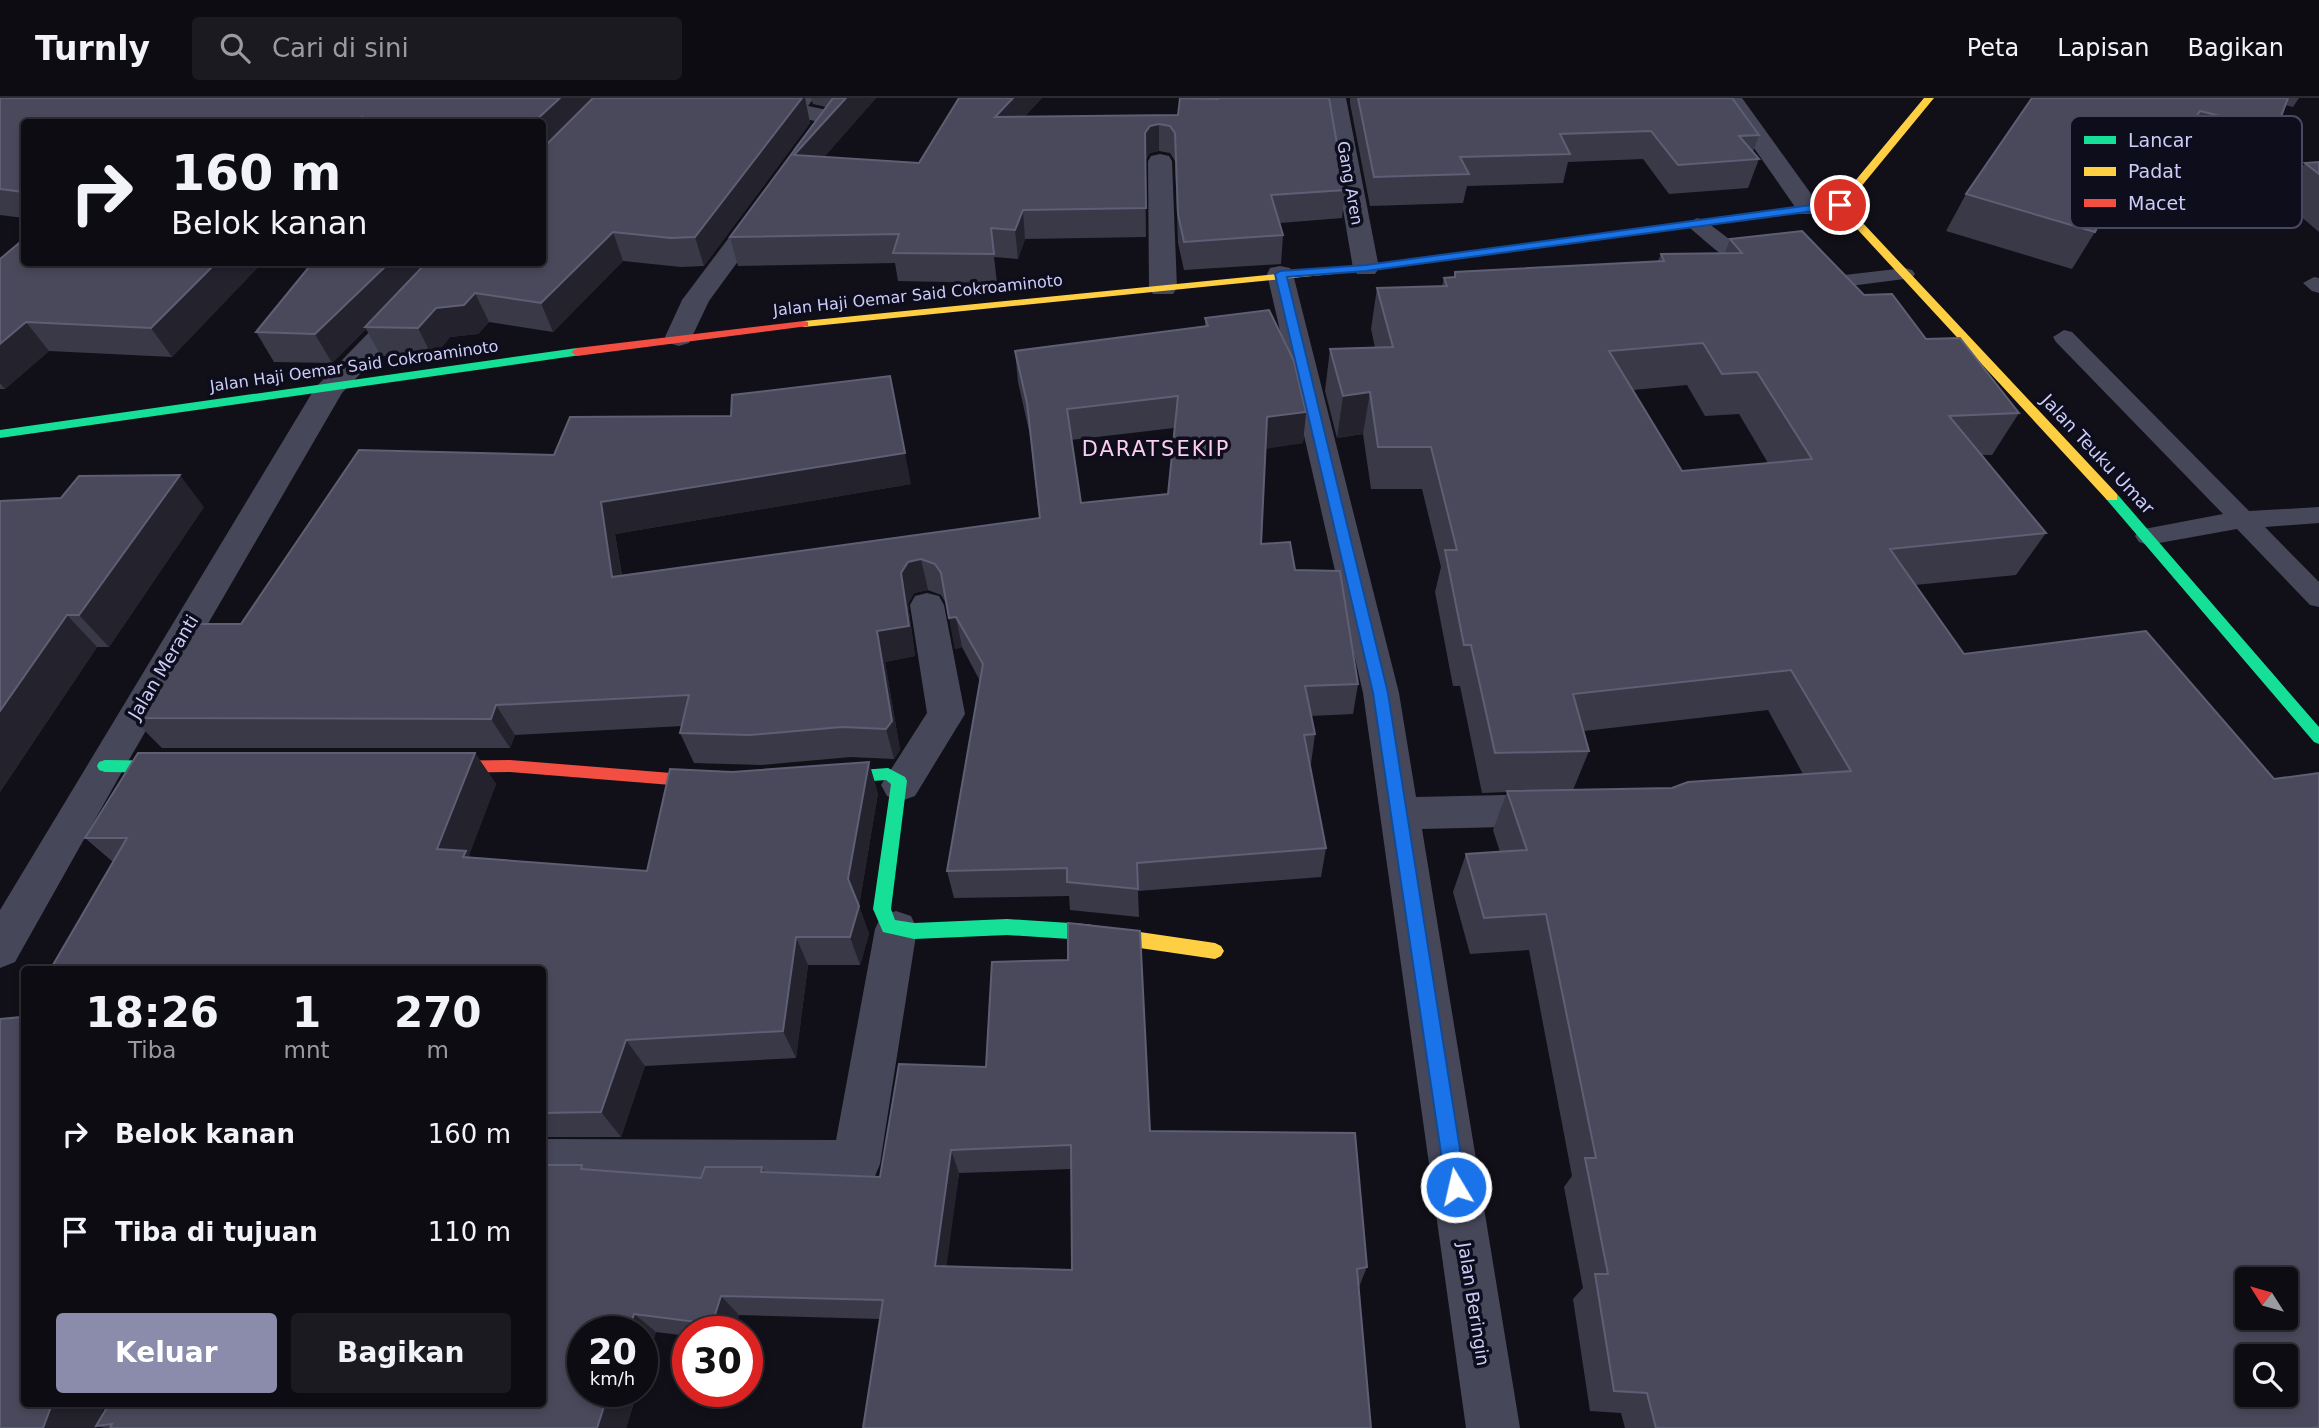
<!DOCTYPE html>
<html lang="id">
<style>
body{margin:0;font-family:"DejaVu Sans",sans-serif;background:#1b1a20;color:#f1f3f6;height:100vh;display:flex;flex-direction:column;font-size:26px;white-space:nowrap}
*{box-sizing:border-box;margin:0}
p{font-size:23px;color:#9a9b9f}
.icon{flex:none;width:38px;height:38px;fill:none;stroke:currentColor;stroke-width:2;stroke-linecap:round;stroke-linejoin:round}
.map{position:relative;flex:1;overflow:hidden}
.details{position:absolute;left:21px;top:868px;width:525px;height:441px;display:flex;flex-direction:column;background:#0d0c12;border-radius:7px;box-shadow:0 4px 10px #0003,0 0 0 2px #2d2c32}
.details>*{flex:none}
.hud{position:absolute;left:21px;top:21px;width:525px;height:147px;border-radius:7px;box-shadow:0 4px 10px #0003,0 0 0 2px #2d2c32;background:#0d0c12;color:#f1f3f6;overflow:hidden}
.needle{width:46px;rotate:307deg}
.controls{position:absolute;left:2235px;top:1169px;display:grid;gap:14px}
.controls a{display:grid;place-items:center;width:63px;height:63px;border-radius:7px;background:#0d0c12;box-shadow:0 4px 10px #0003,0 0 0 2px #2d2c32;font-size:35px}
.speed{position:absolute;left:567px;top:1218px;display:flex;gap:14px;font-size:35px;font-weight:700;text-align:center}
.speed>*{display:grid;place-content:center;width:91px;height:91px;border-radius:50%;background:#0d0c12;box-shadow:0 4px 10px #0003,0 0 0 2px #2d2c32;line-height:1}
.speed small{font-size:18px;font-weight:400}
.speed .limit{border:10px solid #d22;background:#fff;color:#111}
.pin{position:absolute;display:grid;place-items:center;width:60px;height:60px;color:#fff;margin:-30px;border:4px solid #fff;border-radius:50%;box-shadow:0 2px 7px #0007}
.me{position:absolute;width:77px;margin:-38px;rotate:351deg;stroke-linejoin:round;filter:drop-shadow(0 0 5px #0008)}
.turn{display:flex;align-items:center;gap:24px;height:147px;padding:0 35px;font-size:32px}
.turn .icon{width:91px;height:91px;stroke-width:2.5}
.turn b{display:block;font-size:49px;line-height:60px}
.eta{display:flex;justify-content:space-evenly;align-items:center;height:119px;text-align:center}
.eta b{font-size:42px;font-weight:800;line-height:49px}
.primary-button{display:flex;gap:14px;margin-top:auto;padding:14px 35px}
.primary-button a{flex:1;height:80px;border-radius:7px;background:#8b8bab;color:#fff;font-size:28px;font-weight:800;line-height:80px;text-align:center}
.primary-button a+a{background:#1b1a20;color:#f1f3f6}
ul{padding:0;list-style:none}
li{display:flex;align-items:center;gap:21px;height:98px;padding:0 35px}
li div{flex:1}
li b{display:block;font-size:26px}
li em{font-style:normal}
header{display:flex;align-items:center;gap:42px;box-sizing:border-box;height:98px;padding:0 35px;background:#0d0c12;border-bottom:2px solid #2d2c32}
header strong{font-size:33px}
nav{display:flex;gap:38px;margin-inline-start:auto;font-size:24px}
.search{width:490px;height:63px;background:#1b1a20;display:flex;align-items:center;gap:18px;box-sizing:border-box;padding:0 24px;border-radius:7px;color:#9a9b9f;font-size:26px}
.map>svg:first-child{display:block}
</style>
<header>
<strong>Turnly</strong>
<div class="search"><svg class="icon" aria-label="search" viewBox="0 0 24 24"><circle cx="10" cy="10" r="6"/><path d="M15 15l6 6"/></svg>Cari di sini</div>
<nav><a>Peta</a><a>Lapisan</a><a>Bagikan</a></nav>
</header>
<div class="map">
<svg width="2319" height="1330" viewBox="0 0 2319 1330">
<rect width="100%" height="100%" fill="#111018"/>
<g fill="none" stroke-linecap="round" stroke-linejoin="round">
<path fill="#464759" fill-rule="evenodd" d="M1697,120L1704,122L1753,159L1767,161L1770,165C1752,190 1706,143 1690,130L1687,126Z
M1905,170L1912,172L1915,176L1912,180L1827,191L1816,185L1827,179Z
M2314,179L2319,180V195L2312,193L2303,185Z
M2064,232L2072,234L2249,413L2319,409V425L2265,429L2319,484V509L2310,507L2237,431L2148,447L2139,444L2135,438L2139,432L2223,416L2056,244L2053,239Z"/>
<path fill="#464759" fill-rule="evenodd" d="M789,0H814L808,8L838,14L842,19C830,35 818,63 796,57L793,52L815,23L781,16L777,11Z
M1324,0H1346L1379,170L1375,176H1357L1353,170Z
M1719,0H1742L1822,111L1818,116H1800Z
M1160,56L1169,58L1172,63L1177,190L1173,196H1153L1149,190L1148,63L1151,58Z
M764,102L773,105L777,110L709,203L689,245L679,248L669,245L665,239L682,202L755,105Z
M437,164H466L342,295L119,679L15,864L0,870V812L315,290Z
M1280,168L1290,170L1293,176L1399,595L1416,699L1551,696L1565,701L1571,712L1565,723L1551,728L1422,731L1520,1330H1466L1363,595L1267,176L1270,170Z
M927,495L939,498L944,507L965,616L915,698L901,703L887,698L881,687L927,615L910,507L915,498Z
M896,813L911,818L917,831L880,1066L873,1083L856,1090L542,1087V1041L836,1042L875,831L881,818Z"/>
<path fill="#16e098" fill-rule="evenodd" d="M1840,104L1844,105V109L1348,175L1343,172L1348,169Z
M577,250L583,254L581,257L0,340V332Z
M2112,395L2117,396L2319,629V646L2314,644L2107,402L2105,399Z
M105,662L183,663L189,665L191,669L189,673L183,675L105,674L99,672L97,668L99,664Z
M888,670L905,679L907,683L891,811L895,822L914,825L1007,821L1085,826L1091,829L1094,834L1091,839L1085,842L1007,837L914,841L883,834L873,811L891,686L886,682L820,687L814,685L812,681L814,677L820,675Z"/>
<path fill="#ffcf43" fill-rule="evenodd" d="M1924,0H1934L1846,107L2117,396V402H2107L1835,107Z
M1348,169L1352,170V174L804,229L798,226L804,223Z
M1085,826L1215,845L1221,848L1224,853L1221,858L1215,861L1085,842L1079,839L1076,834L1079,829Z"/>
<path fill="#f24e42" fill-rule="evenodd" d="M804,223L808,224V228L577,258L571,254L577,250Z
M510,662L721,679L727,681L729,685L727,689L721,691L510,674L432,675L426,673L424,669L426,665L432,663Z"/>
</g>
<path fill="#3a3948" fill-rule="evenodd" d="M0,0H805L810,25L704,168L681,169L623,163L553,234L489,224L478,236L450,239L433,260L381,258L366,231L332,265L274,264L256,234L542,164V24H24V120L0,117Z
M811,0H876L824,59L919,65L1042,0L1024,19L1178,17L1345,92L1342,120L1280,125L1283,137L1281,166L1184,172L1178,145L1175,63L1170,55L1159,53L1150,55L1145,63L1146,139L1025,141L1018,161L994,159L997,185L898,183L895,165L738,168L730,139L826,9L813,6Z
M1350,0H1732L1759,37L1753,54L1759,61L1748,90L1669,96L1643,61L1568,64L1563,85L1467,88L1463,105L1370,108L1350,5Z
M2032,0H2299L2293,9L2285,7L2276,32L2251,68L2177,49L2132,119L2105,112L2095,134L2072,171L1946,133L1966,96Z
M2319,64V134L2280,101L2305,65Z
M1730,141L1864,197L1926,241L2019,315L1992,357H1981L2046,435L2016,477L1915,487L1964,556L2274,681L2319,675V1330H1625L1621,1315L1590,1313L1573,1201L1583,1190L1564,1089L1572,1078L1529,852L1470,856L1453,794L1466,756L1500,754L1493,732L1507,694L1482,695L1460,588H1453L1435,494L1441,469L1422,391H1371L1363,336L1337,340L1325,293L1330,251L1375,250L1371,231L1377,190L1442,188L1444,180L1454,179L1455,174L1658,163L1661,156L1725,155ZM1687,287L1705,318L1739,316L1768,365L1682,373L1633,292ZM1768,612L1803,676L1672,690L1573,692L1589,653L1584,633Z
M0,161L263,164L172,259L49,253L5,291H0Z
M1205,220L1306,314L1303,345L1266,350L1261,446L1295,472L1358,586L1353,616L1311,618L1315,636L1311,666H1310L1326,750L1321,779L1138,793L1139,819L1070,812L1069,798L954,800L947,773L980,583L962,549L955,551L947,507L941,497L928,492L914,495L908,506L915,558L885,564L900,652L894,661L851,659L761,667L694,665L680,635L682,628L515,637L510,650H162L132,620L241,526L359,352L911,386L615,436L622,477L1039,420L1030,337L1018,284L1015,253L1205,228ZM1174,330L1168,396L1081,405L1071,342Z
M0,403L204,409L109,549H97L0,694Z
M475,655L496,686L469,757L471,760L647,773L878,695L859,808L869,836L860,867H808L796,960L645,968L621,1039H542V872L113,764L85,740Z
M899,966L1150,1033L1367,1169L1359,1189L880,1221L739,1217L734,1234H688V1238L656,1234L626,1330H104L97,1328L96,1330H0L24,1306H105L98,1324L542,1306L586,1072L701,1080L762,1069L766,1075L880,1079ZM1071,1071L1072,1172L946,1168L959,1075Z"/>
<path fill="#23222d" d="M560,0H597L542,55V24H534Z
M802,0H805L810,25L704,168L695,139Z
M846,0H876L801,85L794,57Z
M1013,0H1042L998,47L995,19Z
M362,19L365,24H357Z
M1159,26V53L1150,55L1145,63V35L1150,28Z
M1023,112L1025,141L1018,161L1015,132Z
M613,134L623,163L553,234L541,205Z
M217,164H263L172,259L151,230Z
M390,164H434L365,229L366,231L332,265L315,236Z
M475,195L489,224L478,236L450,239L433,260L418,230L436,210Z
M26,224L49,253L5,291L0,285V246Z
M890,278L911,386L615,436L627,510L612,479L601,404Z
M1370,294L1363,336L1337,340L1343,298Z
M1306,314L1303,345L1265,351L1267,319Z
M180,377L204,409L109,549L79,517Z
M921,461L928,492L914,495L908,506L915,558L885,564L900,652L894,661L886,631L877,533L901,475L908,464Z
M67,517L97,549L0,694V613Z
M956,519L962,549L955,551L949,520Z
M496,607L515,637L510,650L491,621Z
M475,655L496,686L469,757L489,783L437,751Z
M869,664L878,695L859,808L869,836L860,867L850,839L848,781Z
M796,839L808,867L796,960L783,933Z
M626,942L645,968L621,1039L601,1014Z
M951,1052L959,1075L944,1188L935,1168Z
M721,1198L739,1217L734,1234H720L712,1226Z
M634,1216L656,1234L642,1277V1234H628Z
M609,1293H637L626,1330H597Z
M52,1306H105L96,1330H43Z"/>
<path fill="#4a495b" stroke="#5e5e74" stroke-width="2" fill-rule="evenodd" d="M0,0H560L534,24H369L362,19L357,24H24V94L0,91Z
M593,0H802L695,139L671,140L613,134L541,205L475,195L464,207L436,210L418,230L365,229L427,164H542V51Z
M833,0H846L794,57L919,65L959,0H1013L995,19L1178,17L1180,0L1218,1V0H1329L1345,92L1271,97L1283,137L1184,144L1178,116L1175,35L1170,28L1159,26L1150,28L1145,35L1146,110L1023,112L1015,132L991,130L994,156L893,155L899,136L730,139Z
M1358,0H1732L1759,37L1739,38L1759,61L1678,67L1651,33L1560,36L1570,56L1460,59L1469,76L1374,79Z
M2032,0H2288L2276,32L2200,13L2156,82L2123,74L2095,134L1966,96Z
M2319,64V76L2305,65Z
M1802,133L1864,197L1892,196L1926,241L1960,240L2019,315L1949,318L2046,435L1890,451L1964,556L2146,533L2274,681L2319,675V1329L2311,1330H1656L1647,1295L1614,1293L1595,1176H1608L1585,1060H1596L1546,816L1484,820L1466,756L1527,752L1507,693L1672,690L1688,684L1851,673L1791,572L1573,596L1589,653L1495,655L1471,547H1464L1445,452H1457L1431,349H1378L1370,294L1343,298L1330,251L1393,249L1377,190L1447,188L1444,180L1455,179V174L1664,163L1661,156L1742,155L1730,141ZM1703,245L1722,276L1757,274L1812,361L1682,373L1609,253ZM2247,1181H2286V1220H2247ZM2247,1258H2286V1297H2247Z
M24,141V164H217L151,230L26,224L0,246V161Z
M313,164H390L315,236L256,234Z
M1269,212L1294,263L1306,314L1267,319L1261,446L1290,444L1295,472L1340,473L1358,586L1305,588L1315,636L1304,637L1326,750L1137,765L1138,791L1067,784V770L947,773L983,566L956,519L949,520L941,475L935,466L921,461L908,464L901,475L909,528L877,533L892,623L886,631L842,629L750,637L680,635L689,597L496,607L491,621L132,620L196,526H241L359,352L554,357L570,319L731,318L732,297L890,278L905,355L601,404L612,479L1040,420L1027,305L1015,253L1208,228L1205,220ZM1178,298L1168,396L1081,405L1067,311Z
M180,377L79,517H67L0,613V403L61,400L79,378Z
M138,655H475L437,751L466,753L463,759L647,773L670,671L732,674L869,664L848,781L859,808L850,839H796L783,933L626,942L601,1014L542,1015V872H50L127,740H85Z
M1068,825L1140,833L1150,1033L1355,1035L1367,1169L1357,1171L1371,1330H863L883,1202L721,1198L712,1226L634,1216L628,1234H583V1293H609L597,1330H110L112,1326L96,1328L109,1306H542V1067H582L581,1071L701,1080L705,1069H762L761,1074L880,1079L899,966L986,969L992,864L1068,862ZM1071,1047L1072,1172L935,1168L951,1052Z
M24,914V1306H52L43,1330H0V921L21,919Z"/>
<path fill="#1a73e8" stroke="#114b97" stroke-width="2" d="M1840,103L1844,104V109L1366,173L1287,179L1388,595L1466,1089L1463,1096L1456,1099L1449,1096L1446,1089L1373,595L1275,176L1280,173L1366,167Z"/>
<g text-anchor="middle" dominant-baseline="central" stroke-width="7" stroke-linejoin="round" paint-order="stroke">
<g font-size="16" fill="#cdcdfa" stroke="#0e0d1c">
<text transform="translate(1350 85) rotate(80)">Gang Aren</text>
<text transform="translate(918 197) rotate(-6)">Jalan Haji Oemar Said Cokroaminoto</text>
<text transform="translate(354 268) rotate(-8)">Jalan Haji Oemar Said Cokroaminoto</text>
</g>
<g font-size="18" fill="#cdcdfa" stroke="#0e0d1c">
<text transform="translate(2098 356) rotate(47)">Jalan Teuku Umar</text>
<text transform="translate(163 569) rotate(-59)">Jalan Meranti</text>
<text transform="translate(1474 1206) rotate(81)">Jalan Beringin</text>
</g>
<g font-size="21" letter-spacing="2" fill="#fbceef" stroke="#0e0d1c">
<text x="1156" y="351">DARATSEKIP</text>
</g>
</g>
<rect x="2070" y="18" width="232" height="112" rx="10" fill="#0e0d1c" stroke="#47475f" stroke-width="2"/>
<rect x="2084" y="38" width="32" height="8" fill="#16e098"/>
<rect x="2084" y="69" width="32" height="9" fill="#ffcf43"/>
<rect x="2084" y="101" width="32" height="8" fill="#f24e42"/>
<g font-size="19" fill="#cdcdfa">
<text x="2128" y="49">Lancar</text>
<text x="2128" y="80">Padat</text>
<text x="2128" y="112">Macet</text>
</g>
</svg>
<div class="controls">
<a><svg class="needle" viewBox="-14 -14 28 28"><path d="M0-13l5 13h-10z" fill="#e53935"/><path d="M0 13l5-13h-10z" fill="#9a9b9f"/></svg></a>
<a><svg class="icon" aria-label="search" viewBox="0 0 24 24"><circle cx="10" cy="10" r="6"/><path d="M15 15l6 6"/></svg></a>
</div>
<div class="speed"><div>20<small>km/h</small></div><div class="limit">30</div></div>
<div class="pin" style="left:1840px;top:107px;background:#d93025"><svg class="icon" aria-label="arrive" viewBox="0 0 24 24"><path d="M6 21V4h12l-3 4 3 4H6"/></svg></div>
<svg class="me" style="left:1456px;top:1089px" viewBox="-20 -20 40 40"><circle r="17" fill="#1a73e8" stroke="#fff" stroke-width="3"/><path d="M0-11L8 9 0 5-8 9z" fill="#fff"/></svg>
<div class="hud">
<div class="turn"><svg class="icon" aria-label="right" viewBox="0 0 24 24"><path d="M7 20v-9h11M14 6l5 5-5 5"/></svg><div><b>160 m</b>Belok kanan</div></div>
</div>
<section class="details">
<div class="eta">
<div><b>18:26</b><p>Tiba</p></div>
<div><b>1</b><p>mnt</p></div>
<div><b>270</b><p>m</p></div>
</div>
<ul>
<li><svg class="icon" aria-label="right" viewBox="0 0 24 24"><path d="M7 20v-9h11M14 6l5 5-5 5"/></svg><div><b>Belok kanan</b></div><em>160 m</em></li>
<li><svg class="icon" aria-label="arrive" viewBox="0 0 24 24"><path d="M6 21V4h12l-3 4 3 4H6"/></svg><div><b>Tiba di tujuan</b></div><em>110 m</em></li>
</ul>
<div class="primary-button"><a>Keluar</a><a>Bagikan</a></div>
</section>
</div>
